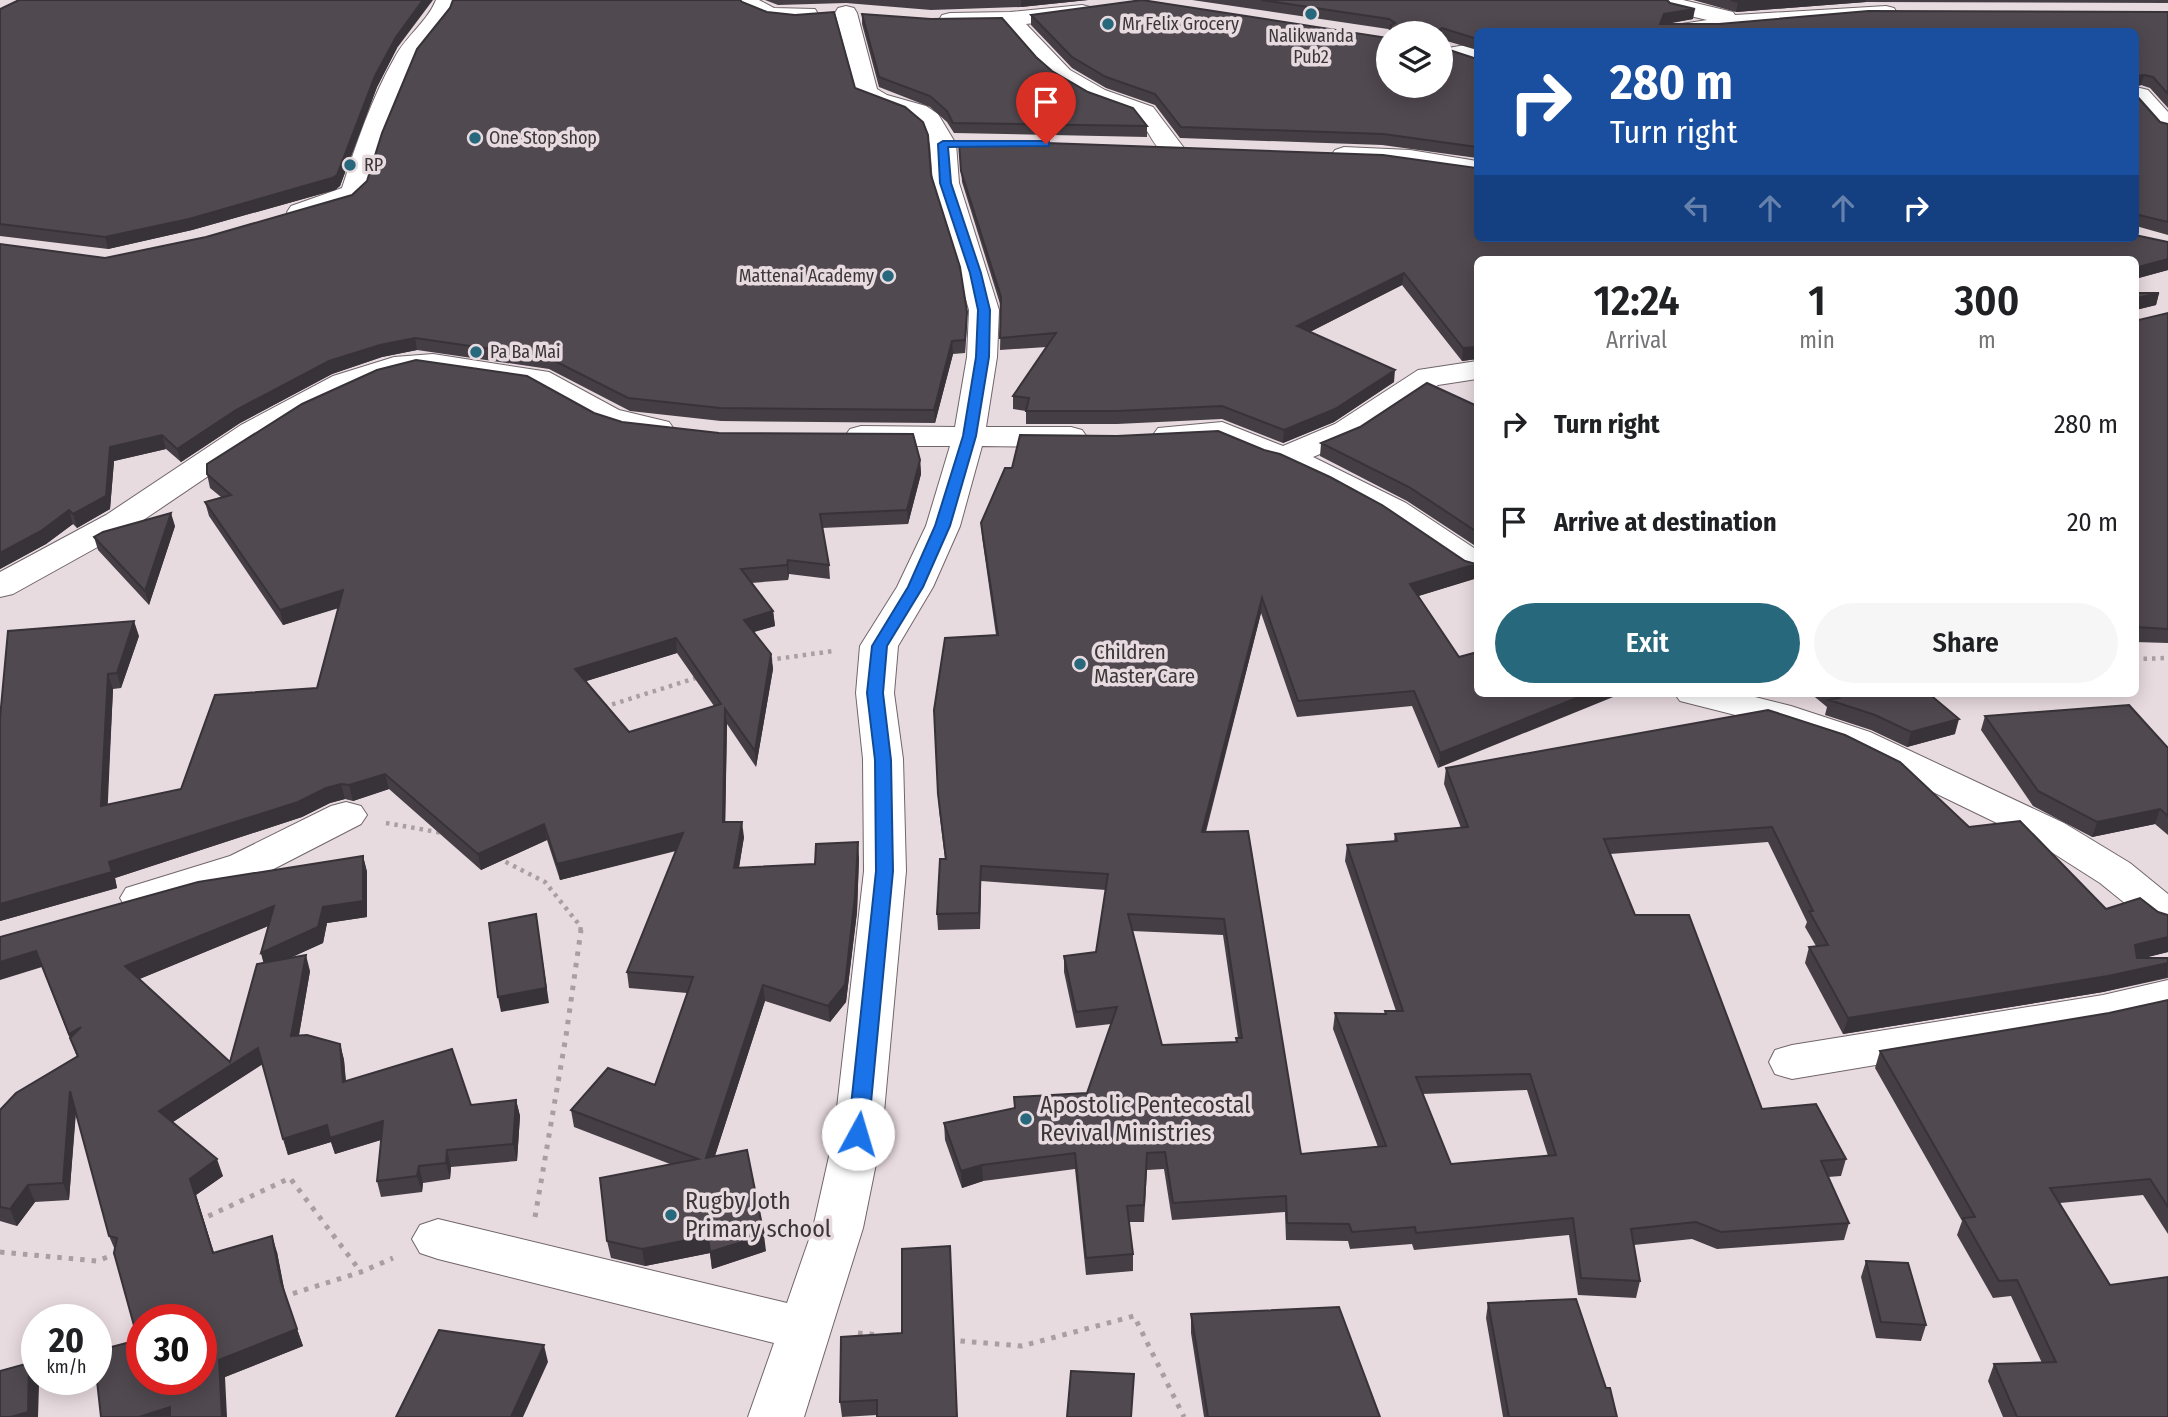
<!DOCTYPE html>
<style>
body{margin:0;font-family:"Fira Sans Condensed",sans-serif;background:#f6f6f6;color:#202124;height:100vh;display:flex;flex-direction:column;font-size:26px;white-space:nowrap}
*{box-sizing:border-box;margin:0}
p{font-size:23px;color:#757577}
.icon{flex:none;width:38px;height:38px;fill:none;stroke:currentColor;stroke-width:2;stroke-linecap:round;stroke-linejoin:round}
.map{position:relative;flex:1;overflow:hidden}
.panel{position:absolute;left:1474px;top:256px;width:665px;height:441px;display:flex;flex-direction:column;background:#fff;border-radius:10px;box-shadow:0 4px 18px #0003}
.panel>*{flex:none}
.banner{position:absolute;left:1474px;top:28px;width:665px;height:214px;border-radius:10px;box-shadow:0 4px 18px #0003;background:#1a4fa0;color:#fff;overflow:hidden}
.fabs{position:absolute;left:1376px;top:21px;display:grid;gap:14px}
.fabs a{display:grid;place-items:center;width:77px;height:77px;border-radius:50%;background:#fff;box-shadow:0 4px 18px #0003;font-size:35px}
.speed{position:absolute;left:21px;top:1304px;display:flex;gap:14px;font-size:35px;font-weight:700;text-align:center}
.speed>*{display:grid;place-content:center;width:91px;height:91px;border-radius:50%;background:#fff;box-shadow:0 4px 18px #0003;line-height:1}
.speed small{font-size:18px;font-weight:400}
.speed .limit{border:10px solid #d22;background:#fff;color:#111}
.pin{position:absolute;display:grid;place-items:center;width:60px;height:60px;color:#fff;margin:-72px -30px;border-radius:50% 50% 50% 0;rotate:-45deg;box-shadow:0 0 7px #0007}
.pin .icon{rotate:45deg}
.me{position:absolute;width:77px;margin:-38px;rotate:6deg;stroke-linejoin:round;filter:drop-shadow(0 0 5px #0008)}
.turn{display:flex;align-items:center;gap:24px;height:147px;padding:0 21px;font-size:32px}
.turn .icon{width:91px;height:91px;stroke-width:2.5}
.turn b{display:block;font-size:49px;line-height:60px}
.lanes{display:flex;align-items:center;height:66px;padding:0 21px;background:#0003;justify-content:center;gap:35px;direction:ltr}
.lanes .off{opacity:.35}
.eta{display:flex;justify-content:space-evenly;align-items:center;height:119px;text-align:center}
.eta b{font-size:42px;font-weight:600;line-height:49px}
.button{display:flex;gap:14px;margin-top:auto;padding:14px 21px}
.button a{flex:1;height:80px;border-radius:42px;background:#27687c;color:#fff;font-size:28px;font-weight:600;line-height:80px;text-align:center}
.button a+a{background:#f6f6f6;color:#202124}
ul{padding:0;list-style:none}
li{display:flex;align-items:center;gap:21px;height:98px;padding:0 21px}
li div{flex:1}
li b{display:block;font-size:26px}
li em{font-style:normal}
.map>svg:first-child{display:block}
</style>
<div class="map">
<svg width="2168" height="1417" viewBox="0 0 2168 1417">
<rect width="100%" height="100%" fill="#e8dbe0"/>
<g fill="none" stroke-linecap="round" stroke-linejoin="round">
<g stroke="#70656a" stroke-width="2">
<path id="minor" d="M436,0H458L450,17L417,58L382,143L363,198L354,204L309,218L300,220L291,218L287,212L291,206L342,188C356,144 372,97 395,57C406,36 427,22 436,0Z
M735,0H759L774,8L815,9L818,14L815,19C789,25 752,24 735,0Z
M1660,0H1683L1733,12L1735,15L1886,6L1894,8L1897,13L1894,18L1886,20C1811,24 1735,32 1660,32L1663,27L1707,20L1669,11Z
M1082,5L1090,7L1093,12L1090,17L1026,24L1070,70L1105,90L1153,107L1184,148L1180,153C1152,160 1153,128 1134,117C1121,108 1102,107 1088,100C1052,83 1029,56 1004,26L950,27L942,25L939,20L942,15L950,13L1010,12Z
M846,6L854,8L857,13L877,89L887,95L926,106L938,114L956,144L959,183L999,310L997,357L986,427H1071L1082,430L1087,437L1082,444L1071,447L982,446L960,526L933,587L898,646L894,693L903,759L906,871L882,1134L863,1228L804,1417H748L774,1343L438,1259L420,1253L412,1239L420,1225L438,1219L787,1303L813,1228L834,1134L864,871L863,759L856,693L860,646L897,587L926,526L950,446H861L850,443L845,436L850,429L861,426L955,427L967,357L969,310L933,183L930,144L920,124L908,116L869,105L858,98L835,13L838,8Z
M1477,43V57L1456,60L1448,58L1445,53L1448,48Z
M2140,88L2148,90L2168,112V134L2159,132L2135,104V89Z
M1344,147L1410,150L1477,161V177L1410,166L1335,160L1331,155L1335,150Z
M433,354L549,372L619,410L669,422L674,429L669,436L658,439L597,424L530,387L433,372L398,375L355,390L263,439L130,529L13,594L0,597V572L106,515L241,425L333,376L394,357Z
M1477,361V379L1438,385L1357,438L1313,457L1406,503L1477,550V577L1465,573L1382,517L1280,465C1257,463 1240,446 1218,442C1198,438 1178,447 1158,442L1153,435L1158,428L1222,422L1283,446L1335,424L1418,370Z
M1674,693H1739L1791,706L1870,732L2064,823L2130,863L2168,894V930L2153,926L2100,883L2034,841L1842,748L1763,722L1680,701Z
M346,802L361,806L367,815L361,824L260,876L141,912L126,908L120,898L126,888L230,856L331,806Z
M2168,980V1012L2103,1027L1792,1079L1775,1074L1769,1062L1775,1050L1792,1045L2103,995Z"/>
</g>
<path stroke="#a99fa2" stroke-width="4.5" stroke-dasharray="3.5 5" stroke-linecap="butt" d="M2135,659L2168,658
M769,660L833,651
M604,707L699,677
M386,823L443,833
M498,858L545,882L581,927L580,932"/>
<path stroke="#a99fa2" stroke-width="5" stroke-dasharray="4.5 7" stroke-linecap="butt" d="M535,1217L566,1036L581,930
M198,1221L290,1178L361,1272
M0,1252L97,1261L118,1253
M282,1297L361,1272L393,1258
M858,1333L881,1335
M949,1340L1022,1346L1134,1316L1184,1417"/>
<use href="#minor" fill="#fff" fill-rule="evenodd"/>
</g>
<path fill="#453f45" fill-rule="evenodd" d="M765,0H1088L1021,7L931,10L846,3L778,5Z
M1192,0H1667L1670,3L1693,19L1667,24H1719L2168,12V108L2150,88L2141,85L2136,87V95L2160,122L2168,124V235L2136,226L1477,32V50L1440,39V33H1391V31L1388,29Z
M1693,0H2168V3L1866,2L1736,12Z
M0,9L397,48L377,87L340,186L335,190L192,230L108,249L0,236Z
M862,14L1036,57L1052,71L1147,126V137L954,133L947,122L930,107L879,87L862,24Z
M1031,15L1477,59V158L1382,145L1180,138L1155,105L1106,88L1072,68L1031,25Z
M855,88L931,175L967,312L965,353L953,354L935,423L721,421L630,411L549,369L417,350L382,357L332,374L240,423L181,462L166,449L114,461L110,509L77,528L73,524L46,544L0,569V244L105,258L206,237Z
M959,143L2168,242V270L2135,279V259H1477V359L1462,361L1402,285L1310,332L1394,382L1334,422L1283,443L1222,419L1117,424H1026V411L1013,409V396L1047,347L1000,350L1001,307L962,182Z
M2135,293H2159L2156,305L2136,310V317L2139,320L2168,313V643L2135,642Z
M1477,406V547L1407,501L1320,456L1321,443Z
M594,413L622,422L920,460L921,474L908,524L822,528L829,565L830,579L789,574L788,580L751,583L773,611L775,626L754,632L771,654L773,669L756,767L727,724L725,822L744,837L739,868L815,864L859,858L857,912L846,1002L830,1022L765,1001L715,1156L766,1251L712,1269L710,1253L645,1266L611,1258L607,1241L670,1164L574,1127L571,1110L655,1085L687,993L629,988L627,972L676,851L560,880L547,840L481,870L389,789L353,801L345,799L330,803L302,817L115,878L117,888L0,921V718L139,636L121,688L113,689L107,805L181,789L317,688L339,608L283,625L209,516L205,502L221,497L210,488L207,474ZM677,653L714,706L629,732L586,681Z
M981,523L1465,561L1476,564L1474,579L1418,596L1459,657L1438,768L1412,706L1297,717L1261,613L1206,832L1301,1154L1378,1147L1333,1029L1335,1013L1385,1014V1011H1396L1345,861L1347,845L1394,841L1395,834L1461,828L1444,784L1446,768L1969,827L2106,909L2168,952L2142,958H2168V978L2103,992L1843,1034L1805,963L1809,947L1816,946L1805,927L1807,922L1768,842L1610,854L1635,915L1762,1109L1846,1159L1841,1176L1828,1177L1849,1223L1844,1240L1717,1249L1692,1239L1634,1245L1640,1281L1636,1298L1578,1295L1569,1235L1414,1250L1412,1244L1350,1249L1348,1241L1286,1240L1285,1212L1172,1220L1164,1169L1147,1170L1144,1222H1129L1133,1254V1271L1086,1275L1075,1169L983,1181L962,1188L945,1140L944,1123L1087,1093L1111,1024L1076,1028L1064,972V956L1096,952L1106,890L981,881L980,929L938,930L937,914L945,859L939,810L934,710L996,635L982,537ZM1132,931L1223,935L1238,1038H1236V1042L1162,1045ZM1527,1090L1548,1156L1451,1164L1422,1094Z
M175,526L149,605L98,550L94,537Z
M1810,693H1928L1955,734L1907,747L1871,730L1825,715L1827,707Z
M1985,716L2168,748V835L2155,824L2092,837L2033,806L1981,730Z
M363,856L367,872V917L327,923L323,943L288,959L310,971L299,1035L340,1044L344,1060L346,1081L471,1105L516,1100L520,1116L517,1161L451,1167L450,1179L423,1183L422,1192L381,1197L377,1181L381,1140L335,1154L331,1142L288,1155L262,1064L173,1122L223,1176L196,1195L214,1253L277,1252L285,1295L303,1346L225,1377L138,1340L115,1250L109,1236L76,1113L69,1200L35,1202L17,1226L0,1221V1110L77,1057L42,967ZM268,926L261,953L264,963L230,1062L139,979Z
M2168,1000V1234L2143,1195L2060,1203L2168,1417H2003L1988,1381L1994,1364L2042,1363L2011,1296L1993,1298L1957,1235L1962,1221L1875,1068L1880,1051L2109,1013Z
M950,1246L877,1415L842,1417L840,1402L902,1333Z
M1866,1261L1926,1325L1921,1341L1876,1338L1861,1277Z
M1488,1303L1617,1417H1503L1486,1318Z
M1191,1314L1380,1417H1204L1191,1333Z"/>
<path fill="#383338" d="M423,0H433L397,48L377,87L340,186L335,190L192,230L108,249L105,237L375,76L396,37Z
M1021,0H1088L1021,7Z
M1765,0H1866V2L1736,12L1738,2Z
M1695,9L1693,19L1663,24H1660L1664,14Z
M2144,75L2141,85L2135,87L2136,76Z
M2168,259V270L2135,279V268Z
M1404,273L1402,285L1296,339L1297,326Z
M2159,293L2156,305L2135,310L2137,298Z
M967,312V324L965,353V340Z
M415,338L417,350L382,357L332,374L240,423L181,462L177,449L236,410L329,361L380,345Z
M952,341L953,354L935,423L934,410Z
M1477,347V359L1462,361L1463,348Z
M1395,370L1394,382L1334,422L1283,443L1284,430Z
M162,435L166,449L114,461L110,509L77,528L73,514L110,447Z
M920,460L921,474L908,524L907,510Z
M69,510L73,524L46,544L0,569V553Z
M171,513L175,526L149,605L145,591Z
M788,560L789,574L788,580L787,565Z
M1476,564L1474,579L1409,599L1410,584Z
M343,590L347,605L283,625L280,610Z
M1262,598L1261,613L1201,848L1202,832Z
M773,611L775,626L746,634L744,620Z
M134,621L139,636L121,688L117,673Z
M676,638L677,653L577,684L575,669Z
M771,654L773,669L756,767L755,751Z
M108,674L113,689L107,822L101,806Z
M1589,693H1623L1438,768L1440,753Z
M725,709L727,724L725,838L723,822Z
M1959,719L1955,734L1907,747L1911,732Z
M385,774L389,789L353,801L349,785Z
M341,784L345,799L330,803L302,817L115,878L117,888L0,921V904L109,862L326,788Z
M2160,809L2155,824L2092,837L2097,822Z
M742,822L744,837L736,884L734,868Z
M544,824L547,840L481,870L478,854Z
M683,833L685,848L560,880L557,864Z
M858,842L859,858L857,912L846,1002L830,1022L828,1006Z
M363,856L367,872V917L327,923L323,943L265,969L261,953L323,907Z
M981,866V881L980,929L979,913Z
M274,906L278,922L130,983L125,966Z
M536,914L549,1003L501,1012L498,997Z
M2168,937V952L2129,962L2135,945Z
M36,951L42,967L0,980V962Z
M306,955L310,971L296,1052L291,1036Z
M2168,963L2167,977L2103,992L1843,1034L1848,1018Z
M763,985L765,1001L709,1174L706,1158Z
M81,1027L75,1050L69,1034Z
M340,1044L344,1060L347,1099L343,1082Z
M258,1048L263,1064L165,1127L159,1111Z
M70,1091L76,1108L69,1200L63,1183Z
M516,1100L520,1116L517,1161L513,1144Z
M383,1121L387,1138L335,1154L331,1142L288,1155L283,1139L327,1125Z
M447,1150L451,1167L450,1179L446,1163Z
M217,1159L223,1176L196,1195L219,1270L190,1179Z
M982,1165L983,1181L962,1188L961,1171Z
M419,1166L423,1183L422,1192L417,1176Z
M28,1185L35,1202L17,1226L10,1209Z
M764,1235L766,1251L712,1269L710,1253L645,1266L642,1249L708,1236Z
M272,1236L277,1252L286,1298L281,1282Z
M297,1329L303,1346L225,1377L227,1417H222L219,1360Z
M544,1345L548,1362L523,1417H511Z
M29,1363L39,1385L38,1417H11Z
M170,1407L174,1417H139Z"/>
<path fill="#504950" stroke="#383338" stroke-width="2" fill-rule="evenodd" d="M19,0H423L396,37L375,76L337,175L332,178L189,219L105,237L0,224V9Z
M453,0H740L742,2L767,12L795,15L834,12L855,88L905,107L923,122L928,135L931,175L960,267L967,312L965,340L952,341L934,410L720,408L628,398L547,357L415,338L380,345L329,361L236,410L177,449L162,435L110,447L106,496L73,514L69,510L41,531L0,553V244L105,258L206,237L352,195L367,181L382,133L417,49L450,8Z
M1142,0L1388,38V86H1440V47L1477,59V147L1383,134L1181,127L1155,94L1106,77L1072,57L1031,15Z
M1261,0H1667L1670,3L1695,9L1664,14L1660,24H1719L1868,11L2168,12V94L2153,77L2144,75L2136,76V95L2160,122L2168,124V222L2139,215L2136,217L2135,224V32H1477V39L1442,28L1438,31V33H1391V25L1395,23L1389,19Z
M1731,0H1765L1738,2Z
M862,14L931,19L1002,18L1036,57L1052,71L1088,92L1133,108L1147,126L953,123L947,111L930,96L879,77Z
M959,143H1046L1383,155L1477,168V238H2135V235L2168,242V259L2135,268V259H1477V347L1463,348L1404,273L1297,326L1395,370L1335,409L1284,430L1222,406L1117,411H1026L1029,398L1013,396L1056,333L1000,338L1001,297L961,171Z
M2135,293H2159L2137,298L2136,317L2139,320L2168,313V629L2135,627Z
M416,360L527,376L594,413L622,422L719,433L913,434L920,460L907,510L820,514L829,565L788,560L787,565L741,569L773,611L744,620L771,654L755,751L725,709L723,822H742L734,868L815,864L816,844L858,842L855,896L845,985L828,1006L763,985L706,1158L747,1150L764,1235L710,1252L708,1236L642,1249L607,1241L600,1178L698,1159L571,1110L608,1068L655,1085L693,977L627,972L683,833L557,864L544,824L478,854L385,774L349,785L341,784L326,788L298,802L109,862L112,872L0,904V718L8,631L134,621L117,673L108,674L101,806L181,789L215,695L317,688L343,590L280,610L205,502L231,495L207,474V464L302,404L377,370ZM676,638L721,704L629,732L575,669Z
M1427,383L1477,406V532L1409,487L1321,443L1360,427Z
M1218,431L1264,450L1280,454L1330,477L1382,505L1465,561L1476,564L1410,584L1459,657L1477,652V693H1589L1440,753L1414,691L1298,701L1262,598L1202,832L1248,831L1301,1154L1386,1146L1335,1013L1386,1014L1385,1011H1403L1347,845L1397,841L1395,834L1468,827L1446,768L1768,710L1845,735L1900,762L1969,827L2020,821L2106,909L2140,898L2158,912L2168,915V937L2135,945L2137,958H2168V963L2108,976L1848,1018L1809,947L1828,945L1809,911H1813L1772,827L1604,839L1635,915H1689L1762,1109L1816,1104L1846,1159L1821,1161L1849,1223L1721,1232L1696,1222L1631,1229L1640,1281L1581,1278L1573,1218L1416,1233L1415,1227L1352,1232L1349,1224L1287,1223L1286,1196L1173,1203L1165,1152L1147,1153L1144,1205L1127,1206L1133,1254L1086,1258L1075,1153L982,1165L961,1171L944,1123L1015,1108L1014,1097L1087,1093L1117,1007L1076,1012L1064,956L1096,952L1108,874L981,866L979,913L937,914L940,859H946L938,794L934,710L945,638L998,635L981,523L1005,468H1012L1020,435L1117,436ZM1128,914L1224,919L1242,1038H1236L1237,1042L1162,1045ZM1530,1074L1556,1155L1451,1164L1416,1077Z
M171,513L145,591L94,537L103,532Z
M1832,693H1928L1959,719L1911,732L1875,715L1829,700L1839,698Z
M2129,705L2168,748V816L2160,809L2097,822L2038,791L1985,716Z
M363,856V901L323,907L318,927L261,953L274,906L125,966L230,1062L257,964L306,955L291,1036L307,1035L340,1044L343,1082L452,1049L471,1105L516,1100L513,1144L447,1150L446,1163L419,1166L417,1176L377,1181L383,1121L330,1138L327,1125L283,1139L258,1048L159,1111L217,1159L190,1179L213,1253L272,1236L281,1282L297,1329L219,1360L222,1417H170V1407L139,1417H101L96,1372V1351L138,1340L114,1253L117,1238L109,1236L70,1091L63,1183L28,1185L10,1209L0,1207V1110L16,1093L78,1056L70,1038L81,1027L69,1034L36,951L0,962V937L198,882ZM142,1320H201V1379H142Z
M536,914L546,988L498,997L489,923Z
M2168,1000V1207L2150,1179L2050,1188L2110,1285L2168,1277V1417H2017L1994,1364L2056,1362L2017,1280L1999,1281L1963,1218L1975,1217L1880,1051L2109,1013Z
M950,1246L957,1417H877V1400L840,1402L841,1337L902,1333V1249Z
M1866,1261L1908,1263L1926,1325L1881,1322Z
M1576,1299L1606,1388H1610L1617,1417H1509L1488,1303Z
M1339,1307L1380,1417H1208L1191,1314Z
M439,1330L544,1345L511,1417H396Z
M29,1363L28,1412L11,1417H0V1371Z
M1071,1371L1134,1374L1131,1417H1067Z"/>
<path fill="#1a73e8" stroke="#114b97" stroke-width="2" d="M1046,141H1049V146L948,147L951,183L981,273L990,310L989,357L976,436L950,526L923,587L887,646L883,693L891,760L893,871L868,1134L865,1139L858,1141L851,1139L848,1134L876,871L875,760L867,693L872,646L908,587L935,526L963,436L976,357L978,310L970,273L940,183L938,144L943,141Z"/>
<g fill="#27687c" stroke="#e8dbe0" stroke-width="2.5">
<circle cx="1311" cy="14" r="7"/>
<circle cx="1108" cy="24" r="7"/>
<circle cx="475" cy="138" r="7"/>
<circle cx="350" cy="165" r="7"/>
<circle cx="888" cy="276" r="7"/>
<circle cx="476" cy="352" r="7"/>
<circle cx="1080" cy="664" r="7"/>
<circle cx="1026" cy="1119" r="7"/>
<circle cx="671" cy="1215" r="7"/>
</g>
<g text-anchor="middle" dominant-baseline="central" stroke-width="7" stroke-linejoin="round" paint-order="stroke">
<g font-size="18" fill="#3b3638" stroke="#e8dbe0" text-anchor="start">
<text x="1122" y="24">Mr Felix Grocery</text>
<text x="1311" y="36" text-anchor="middle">Nalikwanda<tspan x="1311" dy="21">Pub2</tspan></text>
<text x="489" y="138">One Stop shop</text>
<text x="364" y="165">RP</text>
<text x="874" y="276" text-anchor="end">Mattenai Academy</text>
<text x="490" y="352">Pa Ba Mai</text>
</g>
<g font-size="21" fill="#3b3638" stroke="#e8dbe0" text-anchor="start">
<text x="1094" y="652">Children<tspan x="1094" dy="24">Master Care</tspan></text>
</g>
<g font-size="24" fill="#3b3638" stroke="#e8dbe0" text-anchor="start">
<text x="1040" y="1105">Apostolic Pentecostal<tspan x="1040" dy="28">Revival Ministries</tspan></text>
<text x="685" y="1201">Rugby Joth<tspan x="685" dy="28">Primary school</tspan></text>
</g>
</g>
</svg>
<div class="fabs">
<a><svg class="icon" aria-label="layers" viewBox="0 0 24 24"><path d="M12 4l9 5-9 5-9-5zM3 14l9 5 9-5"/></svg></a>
</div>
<div class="speed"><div>20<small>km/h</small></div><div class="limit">30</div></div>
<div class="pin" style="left:1046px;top:144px;background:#d93025"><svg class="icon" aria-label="arrive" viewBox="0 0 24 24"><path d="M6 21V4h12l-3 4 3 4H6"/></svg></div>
<svg class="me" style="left:858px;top:1134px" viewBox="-20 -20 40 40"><circle r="19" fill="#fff"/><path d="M0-13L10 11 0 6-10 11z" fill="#1a73e8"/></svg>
<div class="banner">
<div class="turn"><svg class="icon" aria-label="right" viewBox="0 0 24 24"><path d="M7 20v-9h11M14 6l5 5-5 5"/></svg><div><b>280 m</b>Turn right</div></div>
<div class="lanes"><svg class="icon off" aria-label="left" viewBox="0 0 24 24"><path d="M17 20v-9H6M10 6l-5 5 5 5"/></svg><svg class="icon off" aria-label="ahead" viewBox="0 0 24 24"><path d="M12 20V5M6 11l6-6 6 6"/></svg><svg class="icon off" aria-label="ahead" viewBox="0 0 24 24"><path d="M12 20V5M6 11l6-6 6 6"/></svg><svg class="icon" aria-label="right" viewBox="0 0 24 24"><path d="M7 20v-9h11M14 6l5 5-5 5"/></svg></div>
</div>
<section class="panel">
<div class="eta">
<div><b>12:24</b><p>Arrival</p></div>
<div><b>1</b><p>min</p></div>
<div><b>300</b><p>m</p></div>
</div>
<ul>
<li><svg class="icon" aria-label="right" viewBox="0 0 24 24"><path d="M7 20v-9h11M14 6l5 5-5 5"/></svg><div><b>Turn right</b></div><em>280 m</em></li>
<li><svg class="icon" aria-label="arrive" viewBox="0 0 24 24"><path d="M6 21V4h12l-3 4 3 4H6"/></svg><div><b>Arrive at destination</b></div><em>20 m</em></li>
</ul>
<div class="button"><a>Exit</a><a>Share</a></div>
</section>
</div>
